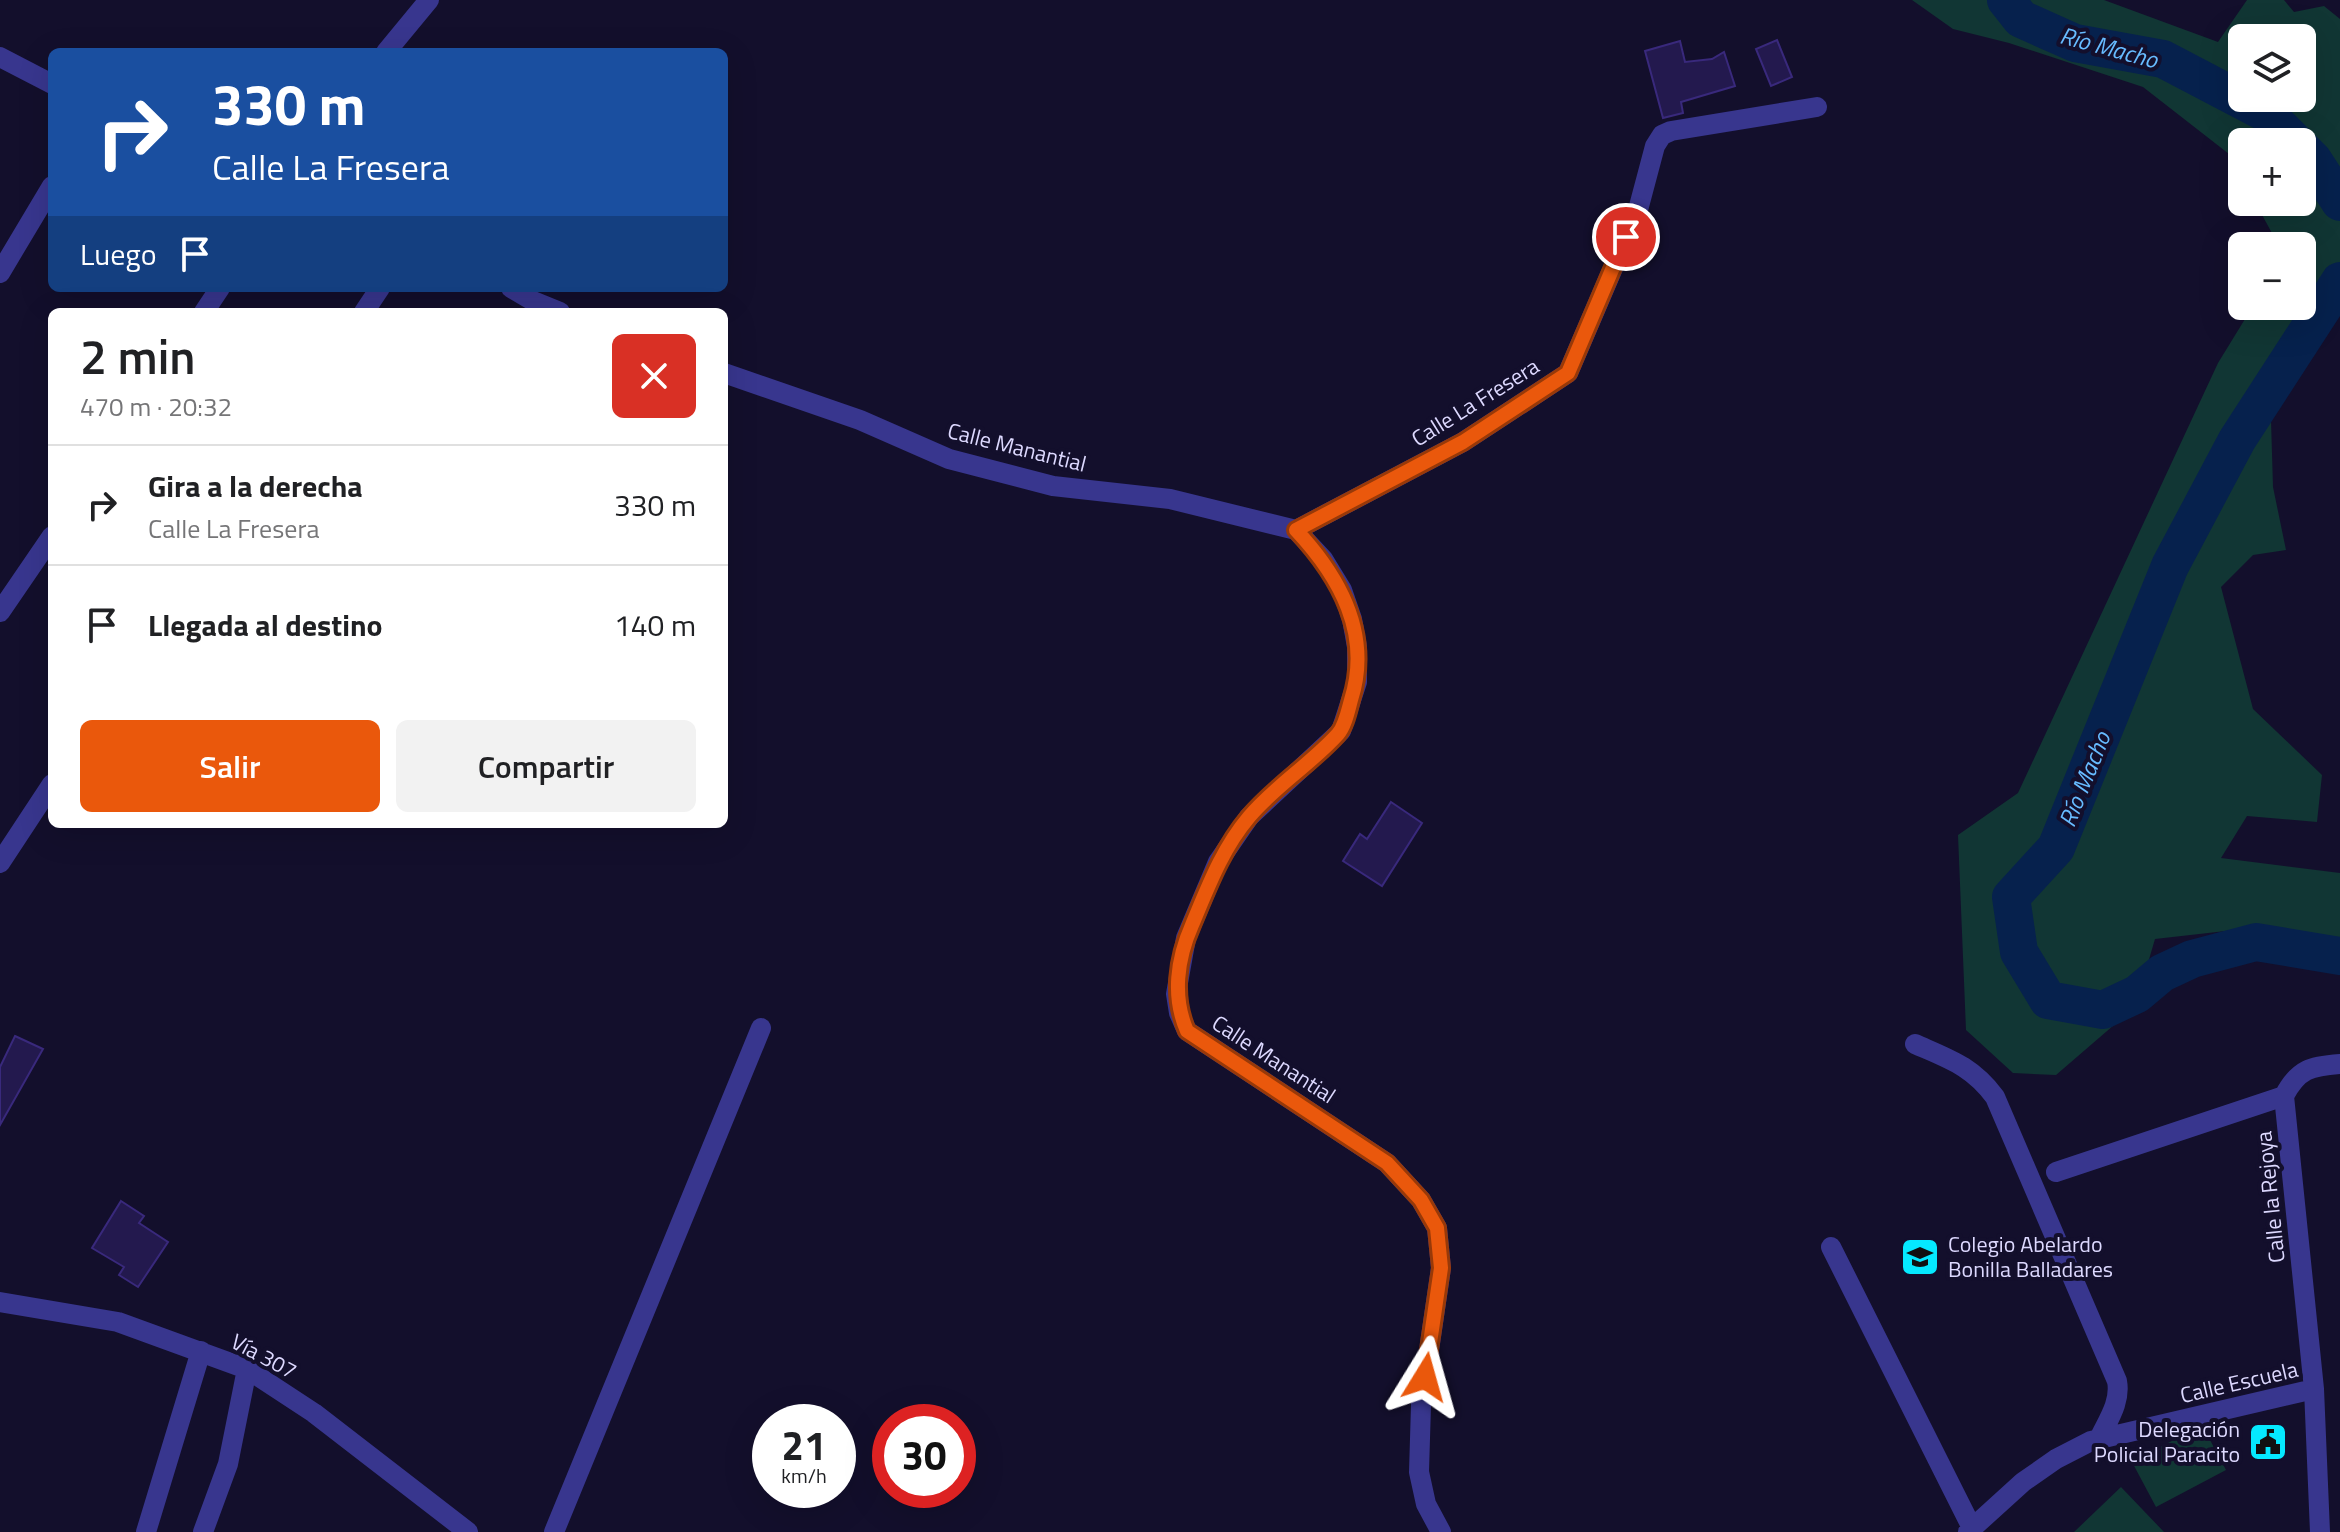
<!DOCTYPE html>
<html lang="es">
<meta charset="utf-8">
<style>
body{margin:0;font-family:"Titillium Web",sans-serif;background:#f2f2f2;color:#202124;height:100vh;display:flex;flex-direction:column;font-size:30px;white-space:nowrap}
*{box-sizing:border-box;margin:0}
p{font-size:26px;color:#757577}
.icon{flex:none;width:44px;height:44px;fill:none;stroke:currentColor;stroke-width:2;stroke-linecap:round;stroke-linejoin:round}
.map{position:relative;flex:1;overflow:hidden}
.drawer{position:absolute;left:48px;top:308px;width:680px;height:520px;display:flex;flex-direction:column;background:#fff;border-radius:12px;box-shadow:0 8px 32px #0002}
.drawer>*{flex:none}
.top-card{position:absolute;left:48px;top:48px;width:680px;height:244px;border-radius:12px;box-shadow:0 8px 32px #0002;background:#1a4fa0;color:#fff;overflow:hidden}
.tools{position:absolute;left:2228px;top:24px;display:grid;gap:16px}
.tools a{display:grid;place-items:center;width:88px;height:88px;border-radius:12px;background:#fff;box-shadow:0 8px 32px #0002;font-size:40px}
.speed{position:absolute;left:752px;top:1404px;display:flex;gap:16px;font-size:40px;font-weight:700;text-align:center}
.speed>*{display:grid;place-content:center;width:104px;height:104px;border-radius:50%;background:#fff;box-shadow:0 8px 32px #0002;line-height:1}
.speed small{font-size:20px;font-weight:400}
.speed .limit{border:12px solid #d22;background:#fff;color:#111}
.pin{position:absolute;display:grid;place-items:center;width:68px;height:68px;color:#fff;margin:-34px;border:4px solid #fff;border-radius:50%;box-shadow:0 2px 8px #0007}
.me{position:absolute;width:88px;margin:-44px;rotate:8deg;stroke-linejoin:round;filter:drop-shadow(0 0 6px #0008)}
.turn{display:flex;align-items:center;gap:28px;height:168px;padding:0 32px;font-size:36px}
.turn .icon{width:104px;height:104px;stroke-width:2.5}
.turn b{display:block;font-size:56px;line-height:68px}
.then{display:flex;align-items:center;height:76px;padding:0 32px;background:#0003;gap:16px;font-size:30px}
.round{display:grid;place-items:center;flex:none;width:84px;height:84px;border-radius:12px;background:#f2f2f2}
.summary{display:flex;align-items:center;justify-content:space-between;height:136px;padding:0 32px}
h1{font-size:48px;font-weight:600;line-height:60px}
.action{display:flex;gap:16px;margin-top:auto;padding:16px 32px}
.action a{flex:1;height:92px;border-radius:12px;background:#ea580c;color:#fff;font-size:32px;font-weight:600;line-height:92px;text-align:center}
.action a+a{background:#f2f2f2;color:#202124}
ul{padding:0;list-style:none}
li{display:flex;align-items:center;gap:24px;height:120px;padding:0 32px;border-top:2px solid #e0e0e0}
li div{flex:1}
li b{display:block;font-size:30px}
li em{font-style:normal}
.map>svg:first-child{display:block}
</style>
<div class="map">
<svg width="2340" height="1532" viewBox="0 0 2340 1532">
<rect width="100%" height="100%" fill="#130f2c"/>
<path fill="#113634" fill-rule="evenodd" d="M1912,0H2104L2218,42L2247,0H2284L2294,12L2324,6L2340,19V298L2326,329L2271,420L2273,487L2286,550L2253,555L2221,587L2253,709L2322,775L2317,822L2247,816L2221,858L2340,873V938L2252,928L2155,939L2140,990L2114,1025L2056,1075L2013,1073L1966,1030L1958,835L2018,793L2218,363L2253,306H2302V246H2279L2255,202H2302V142H2242V178L2229,154L2143,87L2009,43L1953,29ZM2242,38H2302V98H2242Z
M2202,1425L2226,1470L2156,1507L2132,1462Z
M2121,1487L2164,1532H2074Z"/>
<g fill="none" stroke-linecap="round" stroke-linejoin="round">
<path stroke="#06214d" stroke-width="38" d="M2006,0L2021,19L2075,43L2163,59L2266,113L2295,142
M2302,149L2313,160L2340,202
M2340,281L2237,440L2170,566L2056,848L2011,897L2019,952L2048,1000L2103,1010L2137,994L2162,973L2192,959L2256,942L2340,956"/>
</g>
<path fill="#23194e" stroke="#39297c" stroke-width="2" d="M1777,40L1792,77L1771,86L1756,49Z
M1680,41L1685,62L1712,59L1724,52L1735,86L1681,102L1683,113L1663,118L1645,51Z
M1391,802L1422,823L1382,886L1343,861L1360,834L1367,839Z
M15,1036L43,1049L0,1125V1067Z
M121,1201L144,1216L139,1223L168,1242L138,1287L119,1275L124,1267L92,1248Z"/>
<g fill="none" stroke-linecap="round" stroke-linejoin="round">
<path stroke="#38368e" stroke-width="20" d="M386,52L429,0
M0,57L52,84
M0,273L52,186
M511,288L533,301L560,312
M204,312L220,288
M364,312L380,288
M724,373L860,420L949,459L1053,486L1170,499L1296,530L1323,559L1342,590L1352,619L1357,647V682L1341,731L1249,817L1218,862L1186,938L1176,994L1179,1013L1187,1031L1387,1163L1421,1200L1437,1228L1441,1268L1421,1405L1419,1472L1426,1504L1441,1532
M1296,530L1463,442L1568,373L1638,210L1655,146L1662,135L1671,131L1817,107
M0,612L52,536
M0,863L52,784
M1915,1044C1949,1059 1972,1066 1995,1097L2117,1381C2121,1402 2108,1420 2099,1439
M2284,1096L2314,1389L2320,1532
M2284,1096C2298,1069 2311,1066 2340,1064
M2056,1172L2284,1096
M1831,1247L1972,1528
M0,1302L118,1322L247,1369L314,1413L468,1532
M146,1532L201,1351
M203,1532L228,1464L247,1369
M554,1532L761,1028
M1968,1532L2023,1482L2056,1459L2091,1441L2314,1389"/>
</g>
<g fill="none" stroke-linecap="round" stroke-linejoin="round">
<g stroke="#983908" stroke-width="20">
<path id="route" d="M1425,1377L1441,1268L1437,1228L1421,1200L1387,1163L1187,1031C1172,997 1177,959 1192,925C1208,887 1222,849 1249,817C1275,786 1311,764 1338,734C1345,726 1348,711 1351,700C1372,634 1340,577 1296,530L1463,442L1568,373L1626,237"/>
</g>
<use href="#route" stroke="#ea580c" stroke-width="14"/>
</g>
<defs>
<g id="university-square" transform="scale(2)"><rect x="-9" y="-9" width="18" height="18" rx="4" fill="#05e9ff" stroke="#130f2c"/><path d="M0-5L7-2L0 1L-7-2ZM-4 1L0 2.5L4 1V4Q0 6-4 4Z" fill="#111"/></g>
<g id="civic-square" transform="scale(2)"><rect x="-9" y="-9" width="18" height="18" rx="4" fill="#05e9ff" stroke="#130f2c"/><path d="M-.6-6.5H3V-4.5H.6V-3L4-1V1h2V6H-6V1h2V-1L-.6-3ZM-1.2 2.5V6h2.4V2.5Z" fill="#111"/></g>
</defs>
<g fill-rule="evenodd">
<use href="#university-square" x="1920" y="1257"/>
<use href="#civic-square" x="2268" y="1442"/>
</g>
<g text-anchor="middle" dominant-baseline="central" stroke-width="8" stroke-linejoin="round" paint-order="stroke">
<g font-size="22" fill="#ddd9ff" stroke="#130f2c">
<text transform="translate(1475 402) rotate(-32)">Calle La Fresera</text>
<text transform="translate(1017 447) rotate(14)">Calle Manantial</text>
<text transform="translate(1274 1059) rotate(33)">Calle Manantial</text>
<text transform="translate(2270 1197) rotate(-96)">Calle la Rejoya</text>
<text transform="translate(264 1356) rotate(28)">Vía 307</text>
<text transform="translate(2239 1382) rotate(-13)">Calle Escuela</text>
</g>
<g font-size="22" fill="#ddd9ff" stroke="#130f2c" text-anchor="start">
<text x="1948" y="1244">Colegio Abelardo<tspan x="1948" dy="25">Bonilla Balladares</tspan></text>
<text x="2240" y="1429" text-anchor="end">Delegación<tspan x="2240" dy="25">Policial Paracito</tspan></text>
</g>
<g font-size="24" font-style="italic" fill="#67bbff" stroke="#130f2c">
<text transform="translate(2109 47) rotate(15)">Río Macho</text>
<text transform="translate(2084 779) rotate(-68)">Río Macho</text>
</g>
</g>
</svg>
<div class="tools">
<a><svg class="icon" aria-label="layers" viewBox="0 0 24 24"><path d="M12 4l9 5-9 5-9-5zM3 14l9 5 9-5"/></svg></a>
<a>+</a>
<a>−</a>
</div>
<div class="speed"><div>21<small>km/h</small></div><div class="limit">30</div></div>
<div class="pin" style="left:1626px;top:237px;background:#d93025"><svg class="icon" aria-label="arrive" viewBox="0 0 24 24"><path d="M6 21V4h12l-3 4 3 4H6"/></svg></div>
<svg class="me" style="left:1425px;top:1377px" viewBox="-20 -20 40 40"><path d="M0-17L14 15 0 8-14 15z" fill="#ea580c" stroke="#fff" stroke-width="4"/></svg>
<div class="top-card">
<div class="turn"><svg class="icon" aria-label="right" viewBox="0 0 24 24"><path d="M7 20v-9h11M14 6l5 5-5 5"/></svg><div><b>330 m</b>Calle La Fresera</div></div>
<div class="then">Luego<svg class="icon" aria-label="arrive" viewBox="0 0 24 24"><path d="M6 21V4h12l-3 4 3 4H6"/></svg></div>
</div>
<section class="drawer">
<div class="summary"><div><h1>2 min</h1><p>470 m · 20:32</p></div><a class="round" style="background:#d93025;color:#fff"><svg class="icon" aria-label="close" viewBox="0 0 24 24"><path d="M6 6l12 12M18 6L6 18"/></svg></a></div>
<ul>
<li><svg class="icon" aria-label="right" viewBox="0 0 24 24"><path d="M7 20v-9h11M14 6l5 5-5 5"/></svg><div><b>Gira a la derecha</b><p>Calle La Fresera</p></div><em>330 m</em></li>
<li><svg class="icon" aria-label="arrive" viewBox="0 0 24 24"><path d="M6 21V4h12l-3 4 3 4H6"/></svg><div><b>Llegada al destino</b></div><em>140 m</em></li>
</ul>
<div class="action"><a>Salir</a><a>Compartir</a></div>
</section>
</div>
